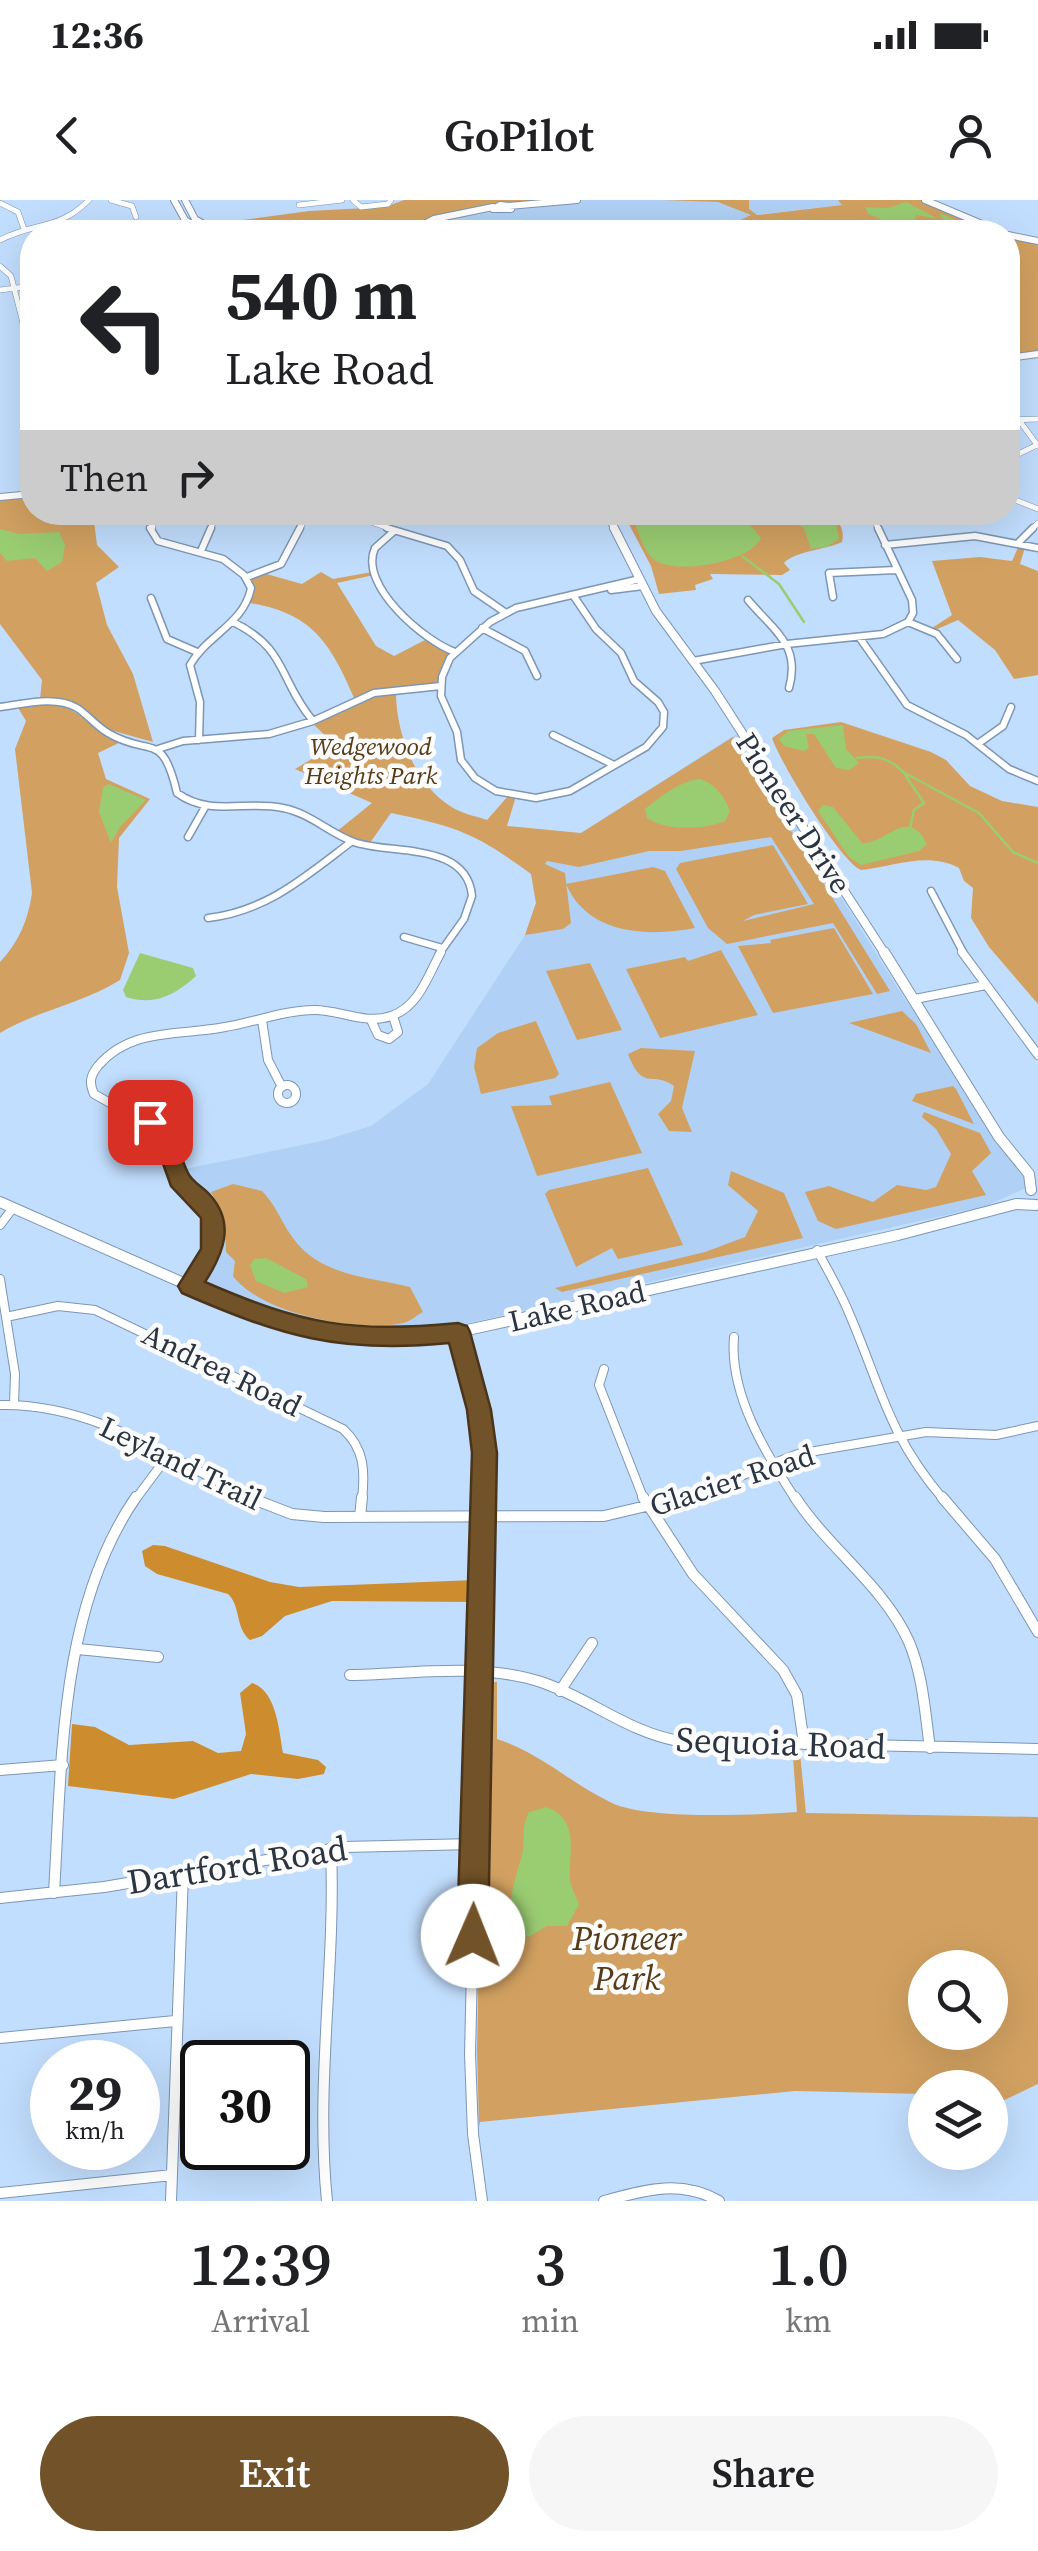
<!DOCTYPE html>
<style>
body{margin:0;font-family:"Source Serif 4",serif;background:#f6f6f6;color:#202124;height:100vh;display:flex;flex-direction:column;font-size:38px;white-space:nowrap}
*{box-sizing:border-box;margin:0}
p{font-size:32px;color:#757577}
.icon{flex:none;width:55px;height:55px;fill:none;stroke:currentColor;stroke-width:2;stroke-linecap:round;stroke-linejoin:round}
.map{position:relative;height:2001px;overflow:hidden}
.drawer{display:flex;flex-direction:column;background:#fff;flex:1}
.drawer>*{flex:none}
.top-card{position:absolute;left:20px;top:20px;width:1000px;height:305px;border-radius:40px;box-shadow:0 10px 40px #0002;background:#fff;color:#202124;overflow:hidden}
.fabs{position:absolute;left:908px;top:1750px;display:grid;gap:20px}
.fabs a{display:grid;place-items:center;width:100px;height:100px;border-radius:50%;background:#fff;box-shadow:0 10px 40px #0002;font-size:50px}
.speed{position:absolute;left:30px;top:1840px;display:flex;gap:20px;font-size:50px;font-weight:700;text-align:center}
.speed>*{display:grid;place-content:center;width:130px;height:130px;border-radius:50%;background:#fff;box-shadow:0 10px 40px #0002;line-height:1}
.speed small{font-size:25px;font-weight:400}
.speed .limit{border:5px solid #111;border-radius:15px;background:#fff;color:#111}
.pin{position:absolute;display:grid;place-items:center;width:85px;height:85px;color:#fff;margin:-42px;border-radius:20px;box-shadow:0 5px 15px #0006}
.me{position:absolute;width:110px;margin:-55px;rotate:1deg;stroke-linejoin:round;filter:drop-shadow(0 0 8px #0008)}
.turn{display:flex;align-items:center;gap:35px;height:210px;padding:0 40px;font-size:45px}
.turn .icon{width:130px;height:130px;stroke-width:2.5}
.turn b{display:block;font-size:70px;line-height:85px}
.then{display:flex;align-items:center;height:95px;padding:0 40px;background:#0003;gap:20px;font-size:38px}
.eta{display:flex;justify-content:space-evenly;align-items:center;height:170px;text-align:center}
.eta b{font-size:60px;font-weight:600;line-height:70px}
.action{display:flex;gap:20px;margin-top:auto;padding:20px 40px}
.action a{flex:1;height:115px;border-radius:60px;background:#725228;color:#fff;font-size:40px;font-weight:600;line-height:115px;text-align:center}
.action a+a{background:#f6f6f6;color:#202124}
.status{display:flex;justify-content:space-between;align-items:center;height:70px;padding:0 50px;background:#fff;direction:ltr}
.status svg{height:28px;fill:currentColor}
header{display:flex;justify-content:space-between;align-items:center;height:130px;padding:0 40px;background:#fff;font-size:45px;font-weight:600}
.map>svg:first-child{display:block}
</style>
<div class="status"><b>12:36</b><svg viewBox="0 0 49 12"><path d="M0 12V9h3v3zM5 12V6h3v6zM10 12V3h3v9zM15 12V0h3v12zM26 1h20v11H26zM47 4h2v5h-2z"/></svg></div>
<header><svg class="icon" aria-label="back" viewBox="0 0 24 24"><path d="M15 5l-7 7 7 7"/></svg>GoPilot<svg class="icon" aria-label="person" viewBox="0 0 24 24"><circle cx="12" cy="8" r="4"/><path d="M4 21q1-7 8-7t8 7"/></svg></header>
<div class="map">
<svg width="1038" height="2001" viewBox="0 0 1038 2001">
<rect width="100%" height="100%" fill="#c2defe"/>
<path fill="#b0d1f5" d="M577,0H851L841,5L753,15L715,32H410L426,22Z
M738,533L899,790L1026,974V988L986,1006L447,1128L399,1133L333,1129L258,1109L202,1084L201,1079L217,1050L219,1024L211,1004L179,970L322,941L371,926L428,884L525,735L536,703L531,673L581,633Z"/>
<path fill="#d2a161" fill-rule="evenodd" d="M404,0H563L445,14L408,32H221L205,25L309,11L385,7Z
M663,0H749V9L757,15L842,5L838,0H925L1001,32H715L751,15L718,2Z
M1008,35L1038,41V151L1008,155Z
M32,296V312L93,313L97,345L119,367L96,383L107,425L133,474L153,542L103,528L86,510L73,503L40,499L42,480L0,424V300Z
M623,313H828C839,320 845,329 842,342C825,350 795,351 784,363L790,370L782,375L710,374L713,379L695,385L696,390L659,394L651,366Z
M1020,343L1026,344L1020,364L1038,371V475L1014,479L995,450L958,420L933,431L929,430L952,415L932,361L980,357L1012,361Z
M321,372L333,379L372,372L374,375L337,383L376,446L394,456L425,440L455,452L441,486L396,488C395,530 413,582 450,606C460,613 475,616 487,620L509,595L516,596L507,626L581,633L733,537L890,791L877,794L833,723L727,744L708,728L676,669L680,663L773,645L808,704L754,715L743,721L814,704L771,637L681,651H649L579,667L547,661L545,664L565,673L571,723L563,729L525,735L536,703L531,674C475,633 458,627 391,613L367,647L336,632L372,603L295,569L335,545L311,522L355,500C331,444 313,413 249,403L247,377L263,373L302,384Z
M44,502C85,506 88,533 123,541L98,553L106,579L150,599L119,638L117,687L129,753L120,780C82,804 38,810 0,833V762C19,742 28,720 32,693L15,549L26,521L17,506Z
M841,522L931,552L946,560L970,586L1002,601L1038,607V804L989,747L971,718L973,688L964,681L959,668C927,651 894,667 861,670C839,660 780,562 772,538L784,530Z
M653,667L665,671L695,728C648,737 588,735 566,684Z
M834,728L873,794L773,813L738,746L771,743L770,740Z
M721,750L758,815L660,838L626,769L685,757L688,761Z
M590,763L622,830L577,840L546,771Z
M902,811L916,824L931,853L849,823Z
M536,821L559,874L555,878L481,894L474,867L477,848L498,833Z
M641,848L695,851L682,908L692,932L669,931L658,914L671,901L674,886C653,870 643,893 628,854Z
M610,882L642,953L537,976L511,906L552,905L549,896Z
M953,886L956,889L974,924L912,901L916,894Z
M924,912L980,933L991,953L972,971L986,995L836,1029L818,1021L805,992L829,986L873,1002L897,985L926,990L936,987L951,954L936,929L922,917Z
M648,968L683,1045L618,1059L612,1048L576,1067L545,994L549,990Z
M731,971L784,993L803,1038L562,1092L555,1088L705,1052L745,1037L758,1011L728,985Z
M233,984L262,991C276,1005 281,1022 293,1038C320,1076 369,1077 410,1087L423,1112C416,1115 412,1121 403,1123C358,1133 260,1113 233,1076L235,1061L226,1052L225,1021L211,992Z
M487,1482H497V1539C540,1553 572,1584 612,1603C647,1620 755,1615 797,1612L792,1543H799L806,1613L1038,1617V1884L990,1907V1888H925V1894L795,1891L480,1922L479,1927L477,1851L484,1488ZM925,1768H990V1832H925Z"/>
<path fill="#cd8d2e" d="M165,1346L270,1382L299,1387L475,1380V1402L332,1401L285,1416L262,1436L250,1440C235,1428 241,1406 228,1394L157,1374L145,1366L142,1351L153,1345Z
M252,1483C277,1491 279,1531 283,1553L318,1560L326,1567L324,1574L298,1579L251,1574L174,1599L68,1586L72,1524L95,1527L129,1545L193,1541L218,1553L241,1551L246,1534L240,1493Z"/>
<path fill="#9acc72" d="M906,2L939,19L916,15L914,23L947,25L939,13L956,20L951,25L970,28C949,33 930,35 910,27L905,32H866L863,22L881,19L868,14L865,7L888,8Z
M631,313H740L761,338C751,363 668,377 651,357C641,346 637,326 631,313Z
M777,313H826L835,319L839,339L827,347L811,349L804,328Z
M0,329L19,334L59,332L65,345L62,362L47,371L35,358L7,361L0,353Z
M843,525L846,549L859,563L849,570L836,568L814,534H806L809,548L804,551L784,546L779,539L788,531Z
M699,579C714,582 725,597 730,611L725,621C704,630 666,631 647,618L645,609C662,596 678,582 699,579Z
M109,584L146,600L120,627L111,643L99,612L103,587Z
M823,605L833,607L862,643C886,645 907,605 927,644L919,651L861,665L849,657L818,611Z
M140,753L193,768L196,776C175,795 155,806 126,797L123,790Z
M266,1058L306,1079L308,1087L284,1093L256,1081L250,1065L254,1059Z
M547,1607C581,1622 568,1651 570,1680C571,1688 576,1696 579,1704L567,1726H547L528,1737C495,1726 518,1674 523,1650C525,1634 521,1628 529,1612Z"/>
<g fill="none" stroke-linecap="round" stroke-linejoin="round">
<path stroke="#9acc72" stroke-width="2.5" d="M742,356L779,384L804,422
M857,558C876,555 890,558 903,572L979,613L1013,652L1038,663
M904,573L924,603L914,610L910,628"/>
<g stroke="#7c96b4" stroke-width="6">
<path id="street-far3" d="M111,0L132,6L136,17
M353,0L361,7L388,4L391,0
M0,3L18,12L24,29
M299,5L342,0
M0,40C37,21 58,31 89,0
M0,66L11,76L26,135L32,142
M0,90L32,86
M1008,205L1038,246
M1008,220L1038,219
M1008,259L1037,245
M1008,297L1038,309
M870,312L879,330
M152,330L156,312
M210,330L218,312
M299,330L303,323C338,311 359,316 393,330
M1031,330L1038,323"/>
</g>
<g stroke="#7c96b4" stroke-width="9">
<path id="street-far2" d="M150,328L158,341L223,359L244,375L251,388C244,424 207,435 190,465L200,502L199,540
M387,328L447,346L460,360L474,391L506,413
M393,332L375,348C358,385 424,441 455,452
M1019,342L1033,328
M885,345L975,336L1038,348
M201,351L211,328
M247,377L281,364L300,328
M611,390L643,386
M573,395L596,429L621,453L634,481L658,502L664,512L663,527L646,547L570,591L536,598L496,591L475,578L461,560L457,532L441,496L442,477L450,458L490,422L516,408L640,379
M833,397L829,373L896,370
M151,398L167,439L197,452
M748,400C774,431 801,445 789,488
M233,422C288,449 278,479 313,521
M908,422L937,434L957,459
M482,428L525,451L537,476
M859,437L907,505L966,535L1009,569L1038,581
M693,461L787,444L883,434L908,422L913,413L912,400L878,328
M0,507C23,504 56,495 77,508C88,515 96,526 108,533C150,558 162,529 177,593C210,617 246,600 283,608C310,613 329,633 354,642C390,655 467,641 472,696L464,719L439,754
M553,535L614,565
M979,543L1003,526L1011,507
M158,549L183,541L269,534L313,521L374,493L441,486
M188,637L205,607
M931,691L964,754
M208,718C267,711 305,677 351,642
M404,737L442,748"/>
</g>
<g stroke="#7c96b4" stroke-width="10">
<path id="street-far1" d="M962,752L1038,855
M915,799L986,785
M262,820L268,860L282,887
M371,820L378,835L389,839L398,832L393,816
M278 894a9 9 0 1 1 18 0a9 9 0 1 1-18 0Z
M0,1025L13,1008
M817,1050C828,1071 840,1091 849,1113C881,1187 888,1235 944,1300
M0,1079L15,1174L14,1204
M190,1086L213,1047L212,1015L178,978L158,930L94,894C89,883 90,876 98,866C131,827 180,836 225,827C255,822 285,810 315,810C340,810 366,825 391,816C419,807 428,775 441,752
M6,1117L58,1106L95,1110L343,1229C365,1249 365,1272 362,1300
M458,1132L480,1213L483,1300
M734,1137C729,1194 766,1254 796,1300
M604,1169L599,1185L644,1300
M0,1205C95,1203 171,1259 253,1300
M135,1300L167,1257
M678,1300L798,1254L926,1232L996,1235L1038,1226"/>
</g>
<g stroke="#7c96b4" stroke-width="12">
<path id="street" d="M248,1297L292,1314L324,1317L604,1316L684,1297
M643,1297L693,1374L783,1470L797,1495L804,1544
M795,1297C828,1348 884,1386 909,1442C923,1475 925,1513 930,1548
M942,1297L995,1359L1038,1432
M360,1317L362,1297
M78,1449L158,1457
M350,1475C412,1474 484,1462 544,1483C592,1500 628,1532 679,1541L1038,1549
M560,1491L592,1443
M0,1570L63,1565
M54,1693C62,1562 59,1409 136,1297
M0,1698L104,1687L344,1647L474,1644
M0,1838L175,1821
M0,1993L172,1975
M171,2001L183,1674
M327,2001C315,1883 336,1766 331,1648
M482,2001L473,1934L470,1854L483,1297
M604,2001C645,1990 680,1979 719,2001"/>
</g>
<g stroke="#7c96b4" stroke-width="8">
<path id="secondary-far2" d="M174,0L185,20L204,32
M185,0L195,19L217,32
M925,0L1001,32
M500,5L509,6L511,9H493Z
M509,6L577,0
M410,32L434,19L493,7
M1008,35L1038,41
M1008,158L1038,154
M0,297L32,294
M606,312L615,330"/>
</g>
<g stroke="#7c96b4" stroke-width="10">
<path id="secondary-far1" d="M614,328L656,411L715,491L885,754"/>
</g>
<g stroke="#7c96b4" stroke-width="12">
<path id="secondary" d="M884,752L999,937L1029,974L1031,990
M0,1002L267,1120L327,1135L389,1139L463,1131L898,1035L1016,1004L1036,1005"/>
</g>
<use href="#street-far3" stroke="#fff" stroke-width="5"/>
<use href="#street-far2" stroke="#fff" stroke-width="6"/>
<use href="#street-far1" stroke="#fff" stroke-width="8"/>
<use href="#street" stroke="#fff" stroke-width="10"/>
<use href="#secondary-far2" stroke="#fff" stroke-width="6"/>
<use href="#secondary-far1" stroke="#fff" stroke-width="8"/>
<use href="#secondary" stroke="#fff" stroke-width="10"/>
</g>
<path fill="#725228" stroke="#4a351a" stroke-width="2.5" d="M150,914C176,922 177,952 188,973C192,982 203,987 210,995C236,1024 223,1054 205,1082C304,1125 351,1133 458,1123L467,1126L470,1132L491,1210L497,1253L488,1736L484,1747L473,1751L462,1747L457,1736L472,1253L467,1210L449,1143C339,1154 281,1136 182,1093L178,1086L201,1049V1018L171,986L156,944L139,922Z"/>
<g text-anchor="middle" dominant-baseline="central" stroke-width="9" stroke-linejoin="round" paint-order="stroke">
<g font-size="25" font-style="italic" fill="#563b16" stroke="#fcfcfc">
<text x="371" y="546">Wedgewood<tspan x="371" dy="29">Heights Park</tspan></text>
</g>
<g font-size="30" fill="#2a3541" stroke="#fcfcfc">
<text transform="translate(794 613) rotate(57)">Pioneer Drive</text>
<text transform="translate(577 1106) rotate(-13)">Lake Road</text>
<text transform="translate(222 1170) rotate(26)">Andrea Road</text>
<text transform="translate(181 1263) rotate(26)">Leyland Trail</text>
<text transform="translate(732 1280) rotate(-18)">Glacier Road</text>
</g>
<g font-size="35" fill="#2a3541" stroke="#fcfcfc">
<text transform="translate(781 1543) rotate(2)">Sequoia Road</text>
<text transform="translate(237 1665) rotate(-9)">Dartford Road</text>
</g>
<g font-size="35" font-style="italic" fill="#563b16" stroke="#fcfcfc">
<text x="627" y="1738">Pioneer<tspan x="627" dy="40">Park</tspan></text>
</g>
</g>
</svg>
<div class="fabs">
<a><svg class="icon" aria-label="search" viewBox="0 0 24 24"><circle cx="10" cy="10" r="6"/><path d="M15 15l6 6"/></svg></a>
<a><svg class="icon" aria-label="layers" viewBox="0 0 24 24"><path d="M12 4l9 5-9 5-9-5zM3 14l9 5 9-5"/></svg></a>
</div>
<div class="speed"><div>29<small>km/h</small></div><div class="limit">30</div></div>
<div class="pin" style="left:150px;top:922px;background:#d93025"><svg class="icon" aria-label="arrive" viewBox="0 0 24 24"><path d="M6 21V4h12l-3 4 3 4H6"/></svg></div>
<svg class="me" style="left:473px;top:1736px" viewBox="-20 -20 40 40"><circle r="19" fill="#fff"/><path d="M0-13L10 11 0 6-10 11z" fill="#725228"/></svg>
<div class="top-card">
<div class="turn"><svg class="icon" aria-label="left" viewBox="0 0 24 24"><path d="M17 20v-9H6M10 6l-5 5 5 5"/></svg><div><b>540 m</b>Lake Road</div></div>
<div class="then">Then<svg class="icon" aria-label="right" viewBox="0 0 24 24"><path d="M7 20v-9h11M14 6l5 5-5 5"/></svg></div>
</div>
</div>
<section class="drawer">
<div class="eta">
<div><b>12:39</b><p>Arrival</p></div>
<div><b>3</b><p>min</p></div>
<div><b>1.0</b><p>km</p></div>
</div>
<div class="action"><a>Exit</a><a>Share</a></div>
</section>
